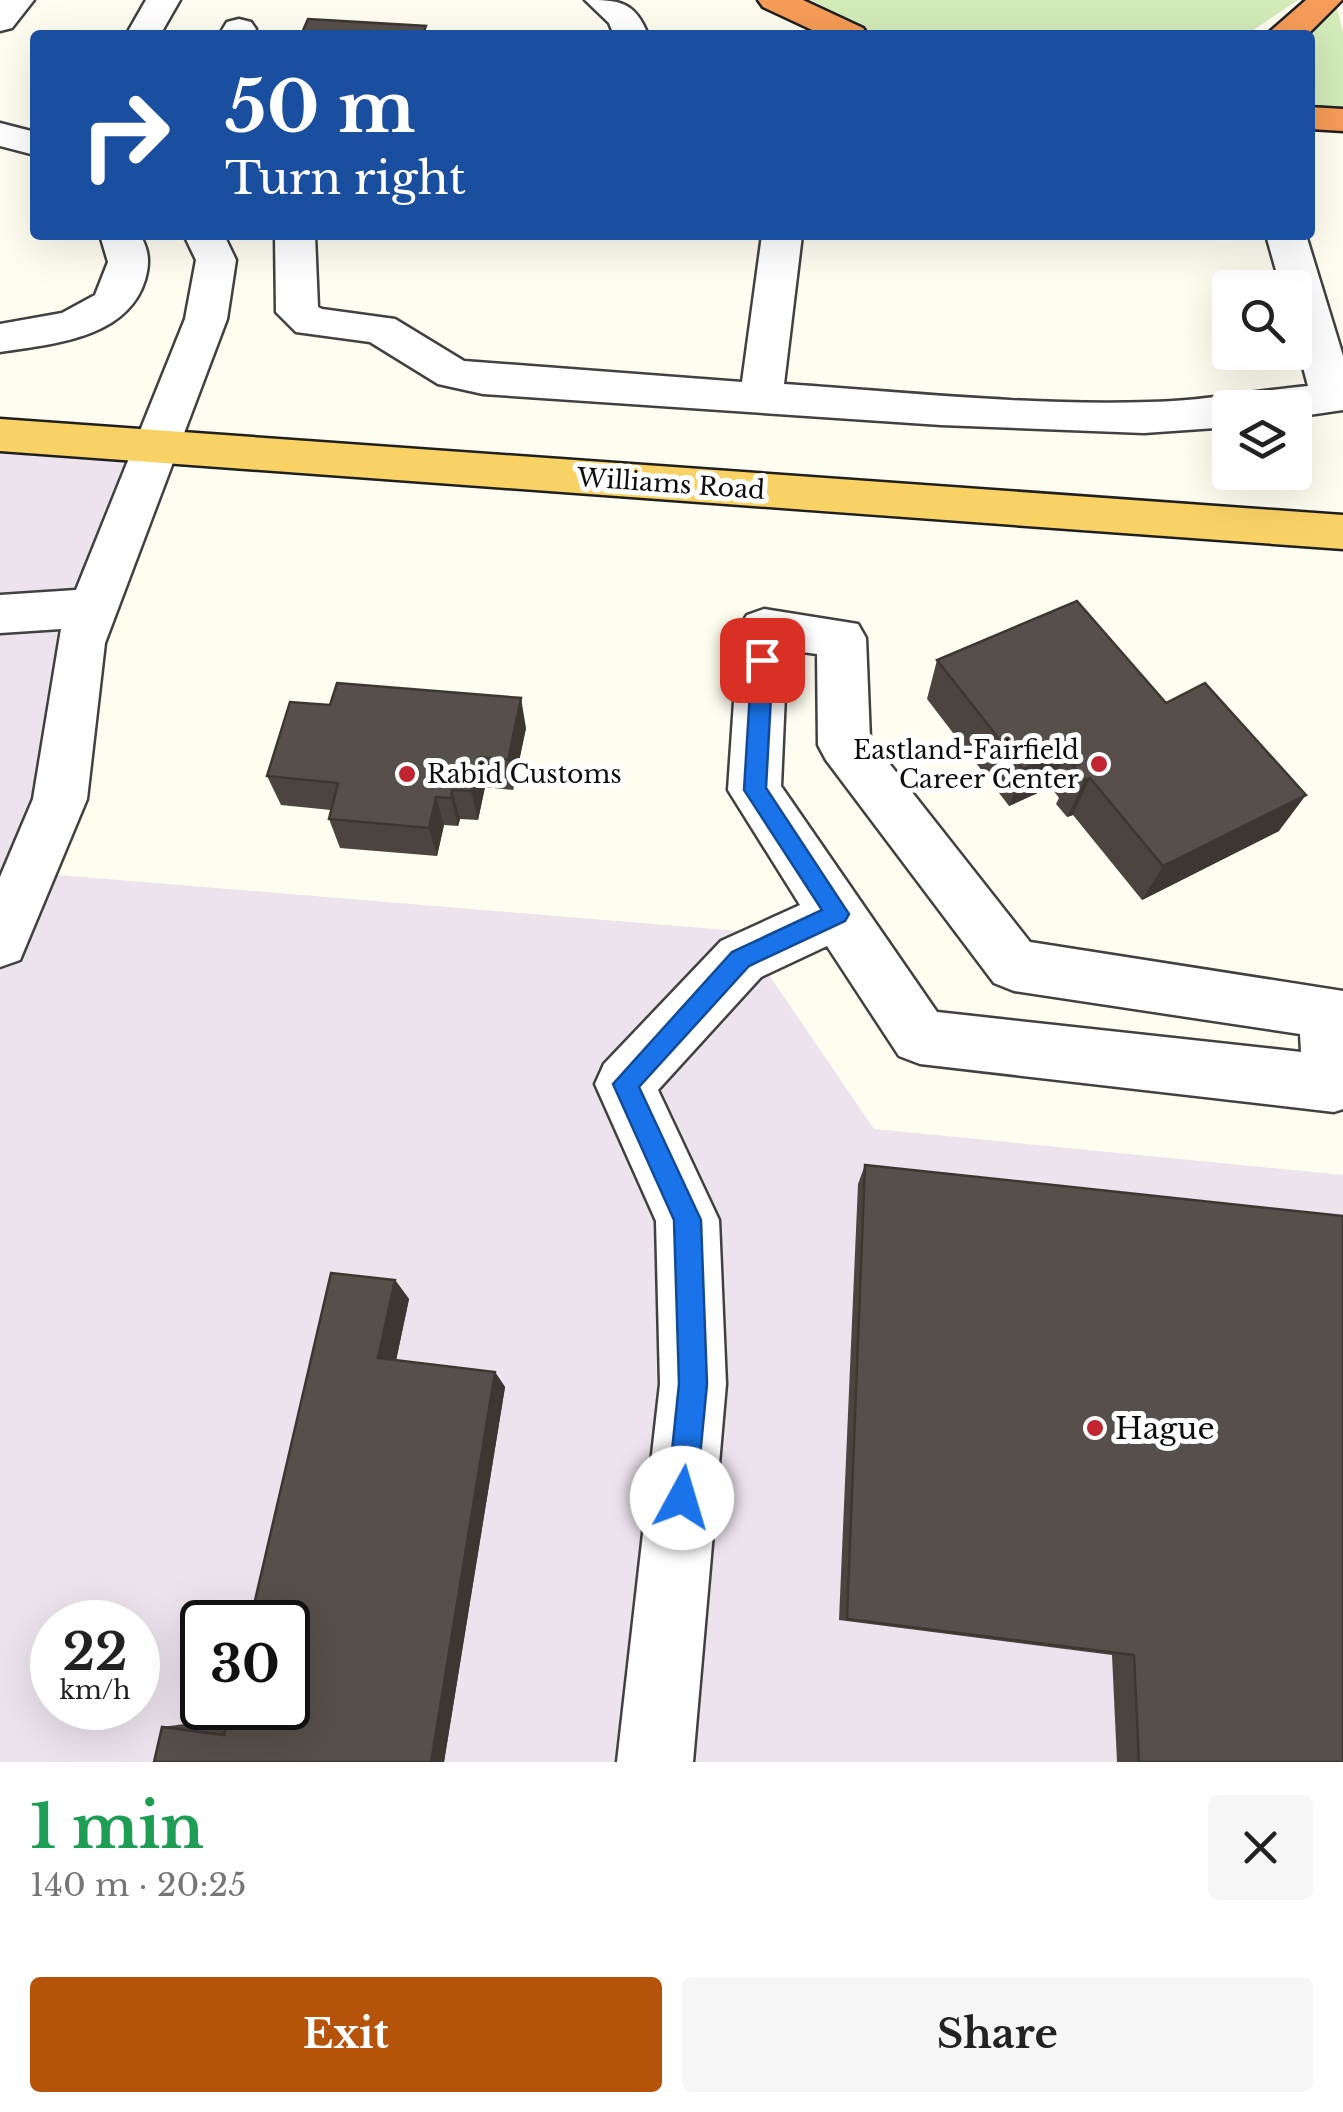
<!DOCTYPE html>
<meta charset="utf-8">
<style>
body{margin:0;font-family:"Libre Baskerville",serif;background:#f6f6f6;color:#222;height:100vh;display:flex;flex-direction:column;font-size:38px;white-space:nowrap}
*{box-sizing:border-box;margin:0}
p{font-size:32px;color:#767676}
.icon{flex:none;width:55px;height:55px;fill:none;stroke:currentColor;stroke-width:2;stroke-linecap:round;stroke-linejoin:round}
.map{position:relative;height:1762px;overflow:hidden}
.sheet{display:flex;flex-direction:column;background:#fff;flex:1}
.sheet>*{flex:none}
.banner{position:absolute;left:30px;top:30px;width:1285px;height:210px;border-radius:10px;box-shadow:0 10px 40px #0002;background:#1a4fa0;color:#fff;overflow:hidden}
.fabs{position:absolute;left:1212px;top:270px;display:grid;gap:20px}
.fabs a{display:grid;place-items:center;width:100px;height:100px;border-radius:10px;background:#fff;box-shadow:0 10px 40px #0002;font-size:50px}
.speed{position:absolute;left:30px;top:1600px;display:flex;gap:20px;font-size:50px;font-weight:700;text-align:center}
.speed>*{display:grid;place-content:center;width:130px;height:130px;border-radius:50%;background:#fff;box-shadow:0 10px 40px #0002;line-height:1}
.speed small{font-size:25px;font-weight:400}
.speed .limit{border:5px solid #111;border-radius:15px;background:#fff;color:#111}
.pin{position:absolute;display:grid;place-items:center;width:85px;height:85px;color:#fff;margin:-42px;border-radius:20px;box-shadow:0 5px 15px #0006}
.me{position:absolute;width:110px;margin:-55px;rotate:6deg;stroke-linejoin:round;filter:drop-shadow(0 0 8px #0008)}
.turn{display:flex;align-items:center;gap:35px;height:210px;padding:0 30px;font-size:45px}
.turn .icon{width:130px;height:130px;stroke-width:2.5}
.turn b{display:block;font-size:70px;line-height:85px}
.round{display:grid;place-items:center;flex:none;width:105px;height:105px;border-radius:10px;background:#f6f6f6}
.summary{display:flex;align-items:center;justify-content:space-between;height:170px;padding:0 30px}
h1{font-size:60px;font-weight:800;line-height:75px;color:#1e9e55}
.button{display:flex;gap:20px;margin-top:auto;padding:20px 30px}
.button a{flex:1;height:115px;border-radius:10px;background:#b45309;color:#fff;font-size:40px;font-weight:800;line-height:115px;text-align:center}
.button a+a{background:#f6f6f6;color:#222}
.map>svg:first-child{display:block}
</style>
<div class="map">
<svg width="1343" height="1762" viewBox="0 0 1343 1762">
<rect width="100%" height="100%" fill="#fffcf0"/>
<path fill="#ece3ed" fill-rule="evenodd" d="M0,435L156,446L22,872L739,931L874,1129L1343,1175V1762H0ZM52,1622H138V1708H52ZM202,1622H288V1708H202Z"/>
<path fill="#d3eab9" d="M811,0H1298L1246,35H879Z
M1337,8L1343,32V110L1310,109V35H1306Z"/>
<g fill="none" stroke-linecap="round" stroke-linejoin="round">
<g stroke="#414141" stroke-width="5">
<path id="minor" d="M0,0H34L12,28L0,31Z
M146,0H180L160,35H126Z
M585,0C619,0 635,1 648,35H614L609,23Z
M239,19L251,22L256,29L253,35H219L227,22Z
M0,123L35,132V155L0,146Z
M100,235H140C149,250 150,263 145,280C127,339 51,344 0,352V324L62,313L95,295L108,262Z
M184,235H224L236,260L227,319L105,643L87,799L20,960L0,967V877L33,799L61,629L0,633V595L76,590L185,319L196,260Z
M275,235H315L318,307L322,309L395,319L464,361L742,382L762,235H802L784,384C905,392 1029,406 1150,402C1203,401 1255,391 1308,386L1295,337V288H1281L1266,235H1306L1343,356V410L1295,417V408H1230V427L1144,433L941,425L483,394L438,384L370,342L296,332L276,312Z
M764,609L858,624L866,638L870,739L1030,942L1343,991V1109L1334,1112L920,1064L899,1056L827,946L761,977L658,1090L719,1220L726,1384L693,1762H617L660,1384L656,1221L595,1084L604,1064L721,941L800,905L728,790L739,628L747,615ZM787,650L817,654L818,745L826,760L994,983L1014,991L1300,1034L1301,1052L937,1012L781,786Z"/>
</g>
<g stroke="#1f1f1f" stroke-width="5">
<path id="major" d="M0,419L1343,515V549L0,451Z"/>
</g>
<g stroke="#1f1f1f" stroke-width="5">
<path id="highway" d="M758,0H803L863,28L868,35H823L763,7Z
M1306,0H1342L1307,35H1266Z
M1310,107L1343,109V131L1310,129Z"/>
</g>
<use href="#minor" fill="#fff" fill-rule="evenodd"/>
<use href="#major" fill="#f9d266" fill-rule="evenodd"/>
<use href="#highway" fill="#f59c58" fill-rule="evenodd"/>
</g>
<path fill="#4b4440" d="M937,660L1279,831L1142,900L1073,815L1067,817L1056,804L1059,798L1051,787L1009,806L927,699Z
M330,705L526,728L513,790L485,787L478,820L460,819L458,826L444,825L437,856L340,848L329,819L331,810L281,805L267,776Z
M865,1165L1343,1762H1117L1112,1655L839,1620L858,1184Z
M395,1280L409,1299L396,1361L495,1372L505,1387L444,1762L162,1727L192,1723L226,1727Z"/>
<path fill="#3d3734" d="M521,698L526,728L513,790L508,760Z
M1067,750L1051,787L1009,806L1023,769Z
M479,757L485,787L478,820L471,791Z
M1090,778L1073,815L1067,817L1085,780Z
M452,790L460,819L458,826L451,798Z
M1306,795L1279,831L1142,900L1163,866Z
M436,797L444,825L437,856L429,828Z
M395,1280L409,1299L393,1374L378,1358Z
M495,1372L505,1387L444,1762H431Z"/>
<path fill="#574f4b" stroke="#3d3734" stroke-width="2.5" d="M308,19L426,26L423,34L445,35H301Z
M105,33L157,35H104Z
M1077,601L1166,703L1205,683L1306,795L1163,866L1090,778L1085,780L1073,766L1079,764L1067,750L1023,769L937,660Z
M337,683L521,698L508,760L479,757L471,791L452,790L451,798L436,797L429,828L329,819L338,783L267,776L290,702L330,705Z
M865,1165L1343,1216V1762H1139L1134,1655L847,1619Z
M331,1273L395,1280L378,1358L495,1372L431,1762H154L162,1727L224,1735L230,1708H288V1622H250Z"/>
<path fill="#1a73e8" stroke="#114b97" stroke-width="2.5" d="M762,652L773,660L766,788L849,914L845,921L749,966L639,1087L701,1220L707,1384L696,1498L692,1508L682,1512L671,1508L667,1498L679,1384L674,1220L613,1084L732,952L822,910L744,790L752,660Z"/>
<g fill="#c02530" stroke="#fff" stroke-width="4">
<circle cx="1099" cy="764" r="10"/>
<circle cx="407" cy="774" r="10"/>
<circle cx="1095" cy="1428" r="10"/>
</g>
<g text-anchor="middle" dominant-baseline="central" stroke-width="10" stroke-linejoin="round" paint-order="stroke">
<g font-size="25" fill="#0e0e0e" stroke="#fff">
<text transform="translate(671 484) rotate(4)">Williams Road</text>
</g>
<g font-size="25" fill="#0e0e0e" stroke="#fff" text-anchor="end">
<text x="1079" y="750">Eastland-Fairfield<tspan x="1079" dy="29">Career Center</tspan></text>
<text x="427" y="774" text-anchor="start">Rabid Customs</text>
</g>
<g font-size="30" fill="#0e0e0e" stroke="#fff" text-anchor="start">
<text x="1115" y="1428">Hague</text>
</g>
</g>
</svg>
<div class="fabs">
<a><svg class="icon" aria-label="search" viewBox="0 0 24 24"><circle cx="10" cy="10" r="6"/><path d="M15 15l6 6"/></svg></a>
<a><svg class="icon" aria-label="layers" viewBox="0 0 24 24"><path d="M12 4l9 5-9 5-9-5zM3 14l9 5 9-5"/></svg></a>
</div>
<div class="speed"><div>22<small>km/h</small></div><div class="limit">30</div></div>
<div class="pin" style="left:762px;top:660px;background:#d93025"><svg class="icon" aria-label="arrive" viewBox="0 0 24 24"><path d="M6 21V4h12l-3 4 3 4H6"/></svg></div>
<svg class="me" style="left:682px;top:1498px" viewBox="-20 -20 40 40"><circle r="19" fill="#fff"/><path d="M0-13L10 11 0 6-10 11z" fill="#1a73e8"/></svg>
<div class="banner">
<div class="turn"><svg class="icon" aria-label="right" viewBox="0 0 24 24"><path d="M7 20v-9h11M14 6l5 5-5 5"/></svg><div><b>50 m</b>Turn right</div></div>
</div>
</div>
<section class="sheet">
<div class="summary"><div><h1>1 min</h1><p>140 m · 20:25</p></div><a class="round"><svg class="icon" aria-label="close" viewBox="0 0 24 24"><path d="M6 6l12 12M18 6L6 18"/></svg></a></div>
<div class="button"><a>Exit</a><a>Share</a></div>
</section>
